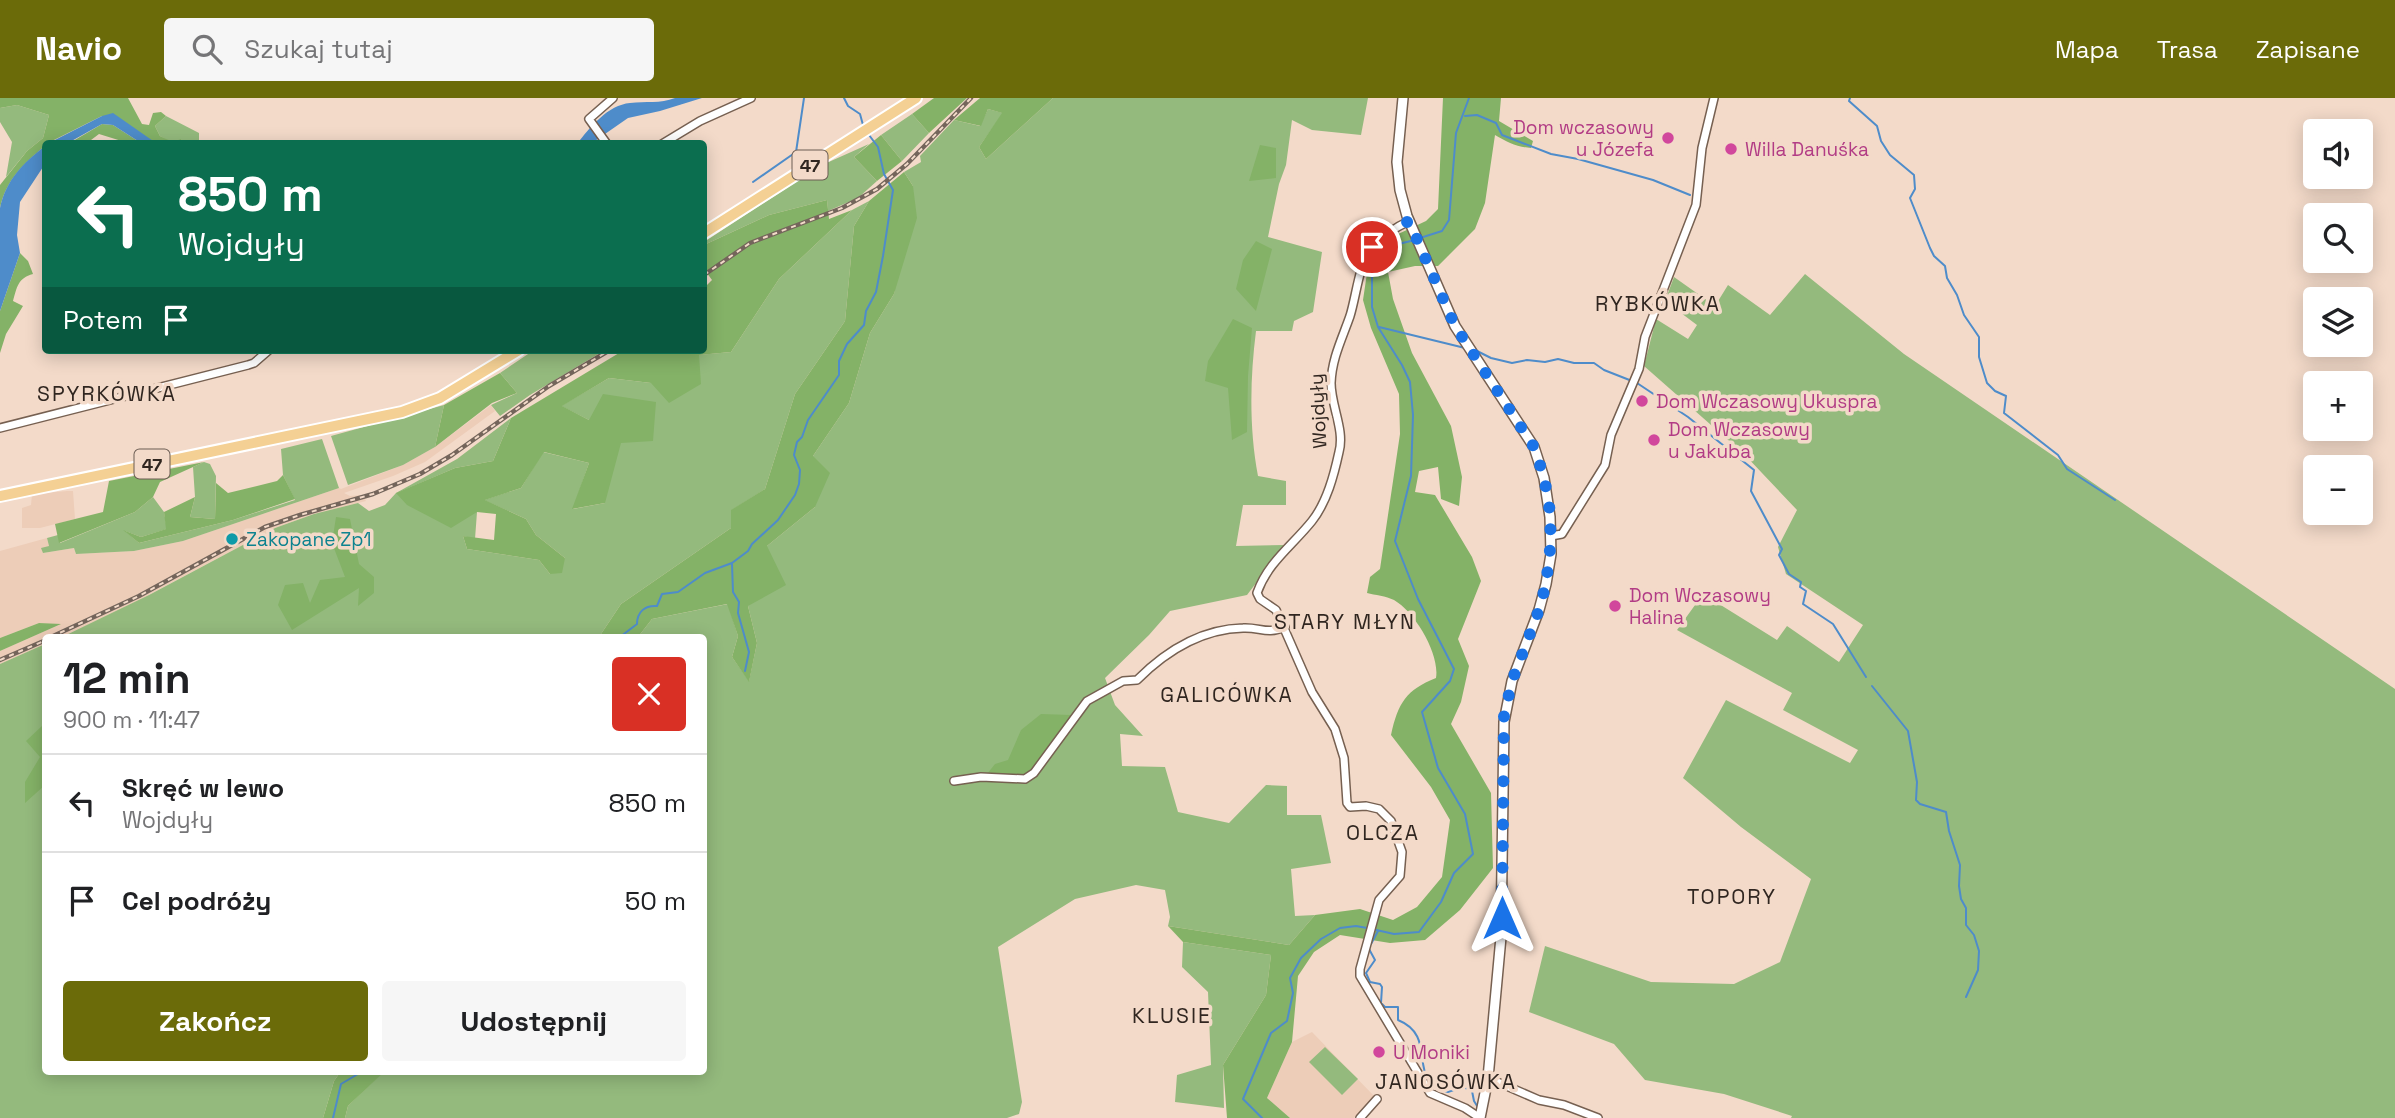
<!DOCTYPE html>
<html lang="pl">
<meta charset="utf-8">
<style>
body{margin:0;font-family:"Space Grotesk",sans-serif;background:#f6f6f6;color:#202124;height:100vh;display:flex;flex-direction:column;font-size:26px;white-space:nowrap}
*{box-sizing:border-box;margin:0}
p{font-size:23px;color:#757577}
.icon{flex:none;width:38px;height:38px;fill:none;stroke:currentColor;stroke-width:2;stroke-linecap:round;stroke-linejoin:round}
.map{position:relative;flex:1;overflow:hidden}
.side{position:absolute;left:42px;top:536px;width:665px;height:441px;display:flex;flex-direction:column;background:#fff;border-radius:7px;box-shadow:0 4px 18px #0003}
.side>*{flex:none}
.top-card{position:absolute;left:42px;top:42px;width:665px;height:214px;border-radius:7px;box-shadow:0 4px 18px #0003;background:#0b6e4f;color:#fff;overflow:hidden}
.tools{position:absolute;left:2303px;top:21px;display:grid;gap:14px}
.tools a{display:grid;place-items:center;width:70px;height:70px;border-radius:7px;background:#fff;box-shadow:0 4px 18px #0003;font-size:35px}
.pin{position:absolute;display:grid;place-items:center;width:60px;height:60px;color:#fff;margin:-30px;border:4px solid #fff;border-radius:50%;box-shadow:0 2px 7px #0007}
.me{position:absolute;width:77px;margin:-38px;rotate:0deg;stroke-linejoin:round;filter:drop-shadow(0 0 5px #0008)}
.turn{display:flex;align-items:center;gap:24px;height:147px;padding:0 21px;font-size:32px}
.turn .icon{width:91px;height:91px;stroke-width:2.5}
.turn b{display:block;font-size:49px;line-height:60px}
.then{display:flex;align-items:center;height:66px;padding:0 21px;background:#0003;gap:14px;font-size:26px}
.round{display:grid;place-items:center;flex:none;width:74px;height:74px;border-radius:7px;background:#f6f6f6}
.summary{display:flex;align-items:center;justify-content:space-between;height:119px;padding:0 21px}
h1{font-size:42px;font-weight:700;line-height:52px}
.action{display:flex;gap:14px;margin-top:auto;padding:14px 21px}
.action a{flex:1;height:80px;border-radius:7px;background:#6b6b09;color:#fff;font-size:28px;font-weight:700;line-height:80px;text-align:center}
.action a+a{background:#f6f6f6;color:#202124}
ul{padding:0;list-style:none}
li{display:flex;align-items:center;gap:21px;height:98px;padding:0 21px;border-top:2px solid #e0e0e0}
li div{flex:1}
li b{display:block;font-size:26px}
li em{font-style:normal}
header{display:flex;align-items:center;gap:42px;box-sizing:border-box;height:98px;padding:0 35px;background:#6b6b09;color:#fff}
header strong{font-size:33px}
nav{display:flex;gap:38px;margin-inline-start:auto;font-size:24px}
.search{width:490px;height:63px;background:#f6f6f6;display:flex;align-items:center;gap:18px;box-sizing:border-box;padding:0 24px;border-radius:7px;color:#757577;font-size:26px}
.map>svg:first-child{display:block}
</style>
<header>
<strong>Navio</strong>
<div class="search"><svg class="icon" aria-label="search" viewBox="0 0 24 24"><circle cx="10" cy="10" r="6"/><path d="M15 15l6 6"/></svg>Szukaj tutaj</div>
<nav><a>Mapa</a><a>Trasa</a><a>Zapisane</a></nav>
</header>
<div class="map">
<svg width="2395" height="1020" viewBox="0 0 2395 1020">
<rect width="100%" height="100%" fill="#f3dac9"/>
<path fill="#edcdb8" d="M491,307L495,313L425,364L393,378L344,395L350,398L362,397L366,403L314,416L275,430L122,511L62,539H46L45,546L0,566V553L59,527L39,525L0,540V453L47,440L49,448L43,455L74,450L76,456L134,453L183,443L339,390L341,391L403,367L435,349Z
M67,393H73L75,421L40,430H22V410L31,407L32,396Z
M1312,934L1375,999L1354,1020H1290L1267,1000L1292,944Z"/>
<path fill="#94ba7d" d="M1053,0H1368L1361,37L1312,32L1292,22L1286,67L1279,86L1268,139L1322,154L1313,214L1294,223L1292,233H1256C1250,280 1249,331 1258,378L1286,383V407H1243L1236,448L1285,447L1247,497L1170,513L1149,537L1105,580L1115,607L1143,638L1120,636L1122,668L1165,669L1178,714L1229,725L1266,687L1287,688V717H1321L1331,765L1291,771L1295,818L1315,817L1289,847L1168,828L1170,819L1165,792L1136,787L1075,801L998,849L1022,1004L1019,1016L1007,1020H345L348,1008L384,973H704V539H638L652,521L728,506L738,538L732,559L749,583L757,545L748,508L767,448L815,409L813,358L849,305L870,235L894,196L913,88L904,74L921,64L920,58L954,22L980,28L988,11L1003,15L979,49L986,61Z
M17,7L49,17L43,40L27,53L6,79L12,44L0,24V10Z
M912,16L929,35L902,63L881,37Z
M166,18L199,35V45H181V42L173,45L160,38L155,28Z
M869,46L854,59L877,83L858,100L828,113L827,102L769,117L704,147V144L822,67Z
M869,103L854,128L845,223L795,296L765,391L732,412L731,430L621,506L599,539H62L149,497L275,430L314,416L358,405L369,413L385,407L396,395L457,361L511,320L493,363L455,370L397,395L477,414L475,441L463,438L467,451L539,462L550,476L565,460L536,437L526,421L484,402L521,390L543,354L589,365L573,411L605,405L589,322L561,308L609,280L651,285L698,257L731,254L779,181L852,112Z
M1805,176L1904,256L2395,591V1020H1791L1792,1018L1724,996L1645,982L1614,946L1529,914L1545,848L1651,884L1734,886L1780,864L1811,781L1741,729L1683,680L1726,602L1850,665L1858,652L1783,612L1792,595L1677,532L1703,496L1777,542L1787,528L1839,564L1863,527L1786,476L1778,449L1797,412L1744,356L1644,268L1656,221L1688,241L1697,227L1665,203L1674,179L1715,208L1728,187L1770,217Z
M534,252H605L530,297L500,318L491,307L517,295L500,275Z
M444,307L435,349L403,367L348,387L331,338Z
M322,341L339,390L183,443L134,453L76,456L74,450L43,455L41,450L49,448L47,440L58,437L60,445L135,414L153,399L164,414L167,431L141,439L125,433L139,445L233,422L295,402L283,377L281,351Z
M204,364L210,366L216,378L215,421L190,419L195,399L193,369Z
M45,546L46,973H341L334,983L323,1020H0V566Z
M1183,844L1271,857L1266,897L1223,967L1224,1010L1175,1004L1177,977L1211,967L1208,894L1182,869Z
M1325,949L1358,981L1342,997L1309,964Z"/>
<path fill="#84b267" d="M0,0H128L142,26L149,27L153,15L161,14L166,18L155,28L160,38L173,44L181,41V45H156L102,18L46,46L45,48C24,65 6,82 0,110V87L27,53L43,40L49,17L17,7L0,10Z
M934,0H967L929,35L912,16Z
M980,0H1053L986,61L979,49L1002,15L988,11L981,28L954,22Z
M1443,0H1501L1499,23L1533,43L1531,50C1517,49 1507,44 1495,37L1485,105L1475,131L1438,168H1415L1388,174L1393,201L1412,255L1451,328L1462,379L1459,408L1441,401L1438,369L1419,373L1415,394L1435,397L1472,459L1481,483L1458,541L1469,568L1461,604L1451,626L1491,695L1493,770L1460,812L1425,842L1390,845L1340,837L1314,854L1298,878L1292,944L1267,1000L1290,1020H1227L1223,967L1266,897L1271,857L1183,844L1168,828L1289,847L1315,817L1360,811L1393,822L1417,809L1442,779L1450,722L1431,689L1391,637C1398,605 1406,592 1436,580C1440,556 1415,514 1394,502C1386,498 1375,497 1367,495L1370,479L1380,471L1400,336L1399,296L1371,230L1363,202L1367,175L1374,154L1396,137L1426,123L1438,111Z
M102,26L113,27L141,45H128L99,36L87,45L68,46Z
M881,37L902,63L877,83L854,59Z
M1260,47L1276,50V80L1249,83Z
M904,74L913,88L917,120L894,196L870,235L849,305L813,358L830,375L815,409L767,448L786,487L748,508L757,545L749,584L732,559L738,538L727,506L652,521L638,539H599L621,506L731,430V412L765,391L795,296L845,223L854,128L869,103Z
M827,102L829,121L852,112L779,181L731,254L699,257L701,286L669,305L651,285L609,280L562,308L589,322L603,296L656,304L653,343L621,345L605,405L572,411L589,365L544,354L521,390L485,402L526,421L536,437L565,460L562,475L550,476L539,462L467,451L463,438L494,442L496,416L477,414L451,430L407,407L396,395L455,370L493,363L511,320L624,252H704V190L712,182L704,171V147L769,117Z
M1256,143L1272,151L1256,213L1236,191L1243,162Z
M20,155L28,163L33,176C18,180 17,189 13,203L23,208L6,236L0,255V213Z
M1233,221L1252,230L1248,278L1247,334L1232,342L1228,290L1205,283L1208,263Z
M500,275L517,295L492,305L435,349L444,307Z
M204,364L160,384L153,399L135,414L59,445L55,426L103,414L109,383Z
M283,377L295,401L233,422L139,445L123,432L141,439L166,431L164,414L195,399L190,419L215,421L216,385L228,395L277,383Z
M336,419L350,421L359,466L374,479V495L358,508L359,490L292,532L278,507L285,487L303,485L310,505L320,482L345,479L332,445Z
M39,525L61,526L0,553V540Z
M1041,616L1071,617L1033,670L1025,676H987L995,666L1008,662L1021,632Z
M43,627L46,630L45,687L25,705V684L40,659L26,643Z
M341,973L384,974L348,1008L345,1020H323L334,983Z"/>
<path fill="#4e8cca" d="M675,0H702L660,13L628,20L592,45L577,46C590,29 608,7 630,5C646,3 660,6 675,0Z
M113,15L156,45H141L113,27L102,26L68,45H49L102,18Z
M45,48V66L20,104L17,137L20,155L0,213V110C6,82 23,65 45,48Z"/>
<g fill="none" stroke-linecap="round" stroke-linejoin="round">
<path stroke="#4e8cca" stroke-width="2" d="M844,0L848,8L860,16L863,27
M1850,0L1849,3L1877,28L1881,43L1890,57L1914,77L1915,91L1910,100L1930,150L1934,158L1945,168L1947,180L1957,197L1964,217L1979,239V259L1987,285L1995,293L2006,298L2004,315L2058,357L2067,371L2115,402
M1465,18L1477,17L1496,25L1502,37L1551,56L1578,61L1653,82L1690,97
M753,84L796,54L804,0
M1420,140L1442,133L1449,122L1456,35L1469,0
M1379,229L1465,250
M1477,253L1491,260L1512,265L1527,262L1545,264L1558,261L1574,265H1594L1604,272L1632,283
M1637,285L1688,319L1754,372L1751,393L1782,451L1779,457L1789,476L1801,484L1800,489L1806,493L1803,506L1833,526L1866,579
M732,466L733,494L739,504L738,515L749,554L745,573
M620,539L637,526C637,514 645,507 657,508L662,496L678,494L705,475L732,465L748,453L752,446L778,422L795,397L799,386L800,372L794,357L797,344L802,339L808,322L839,277V263L847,246L864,227L866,213L876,194L883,158L893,92L884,76L878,49L869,37
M1872,588L1908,633L1917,684L1916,702L1920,706L1946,714L1949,733L1960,767L1959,788L1961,801L1966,810V827L1974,837L1979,853L1978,872L1966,899
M1372,831L1394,836L1419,834L1441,804L1454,775L1473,756L1465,716L1438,670L1422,614L1450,583L1454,571L1418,501L1395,443L1411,378L1413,317L1410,284L1402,267L1378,229L1372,209V173L1379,155L1390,148L1415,142
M1371,846L1378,833
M1369,851L1375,862L1366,875L1370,884L1380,886L1382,889L1381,905L1385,909H1398V922C1440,939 1404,983 1448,994C1457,992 1463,986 1472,993L1474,1003L1479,1011
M333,1020L341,986L363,973
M1262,1020L1243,1001L1271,935L1287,923L1293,895L1290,880L1301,860L1321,841L1340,830L1356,828L1367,830"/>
<g stroke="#766051" stroke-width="10">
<path id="minor" d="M607,46L589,21L613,0
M662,46L700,23L751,0
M1409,123C1396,129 1379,140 1370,152C1359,167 1356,199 1350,218C1342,241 1332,260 1331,285C1331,308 1345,332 1339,354C1334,377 1327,404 1312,423C1292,448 1268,464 1257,495L1260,501L1276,512L1312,594L1335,631L1344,660L1347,705L1350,709L1366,708L1379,711L1391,723L1402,754L1400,778L1379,802L1360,871V878L1430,995L1465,1010L1480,1020
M0,330L248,267L254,265L269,252
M1551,438L1562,436L1605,367L1611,337L1639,271L1645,239L1696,107L1702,50L1714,0
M954,683L981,679L1025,681L1034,675L1087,603L1123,583L1137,582C1165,554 1201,531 1243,530C1260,529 1267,537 1285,529
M1488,980L1539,1002L1564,1007L1598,1020
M1360,1020L1377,1001"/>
</g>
<g stroke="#766051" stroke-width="12">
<path id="tertiary" d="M1403,0L1397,64L1400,92L1407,118L1455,228L1534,349L1544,380L1550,419L1551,456L1546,486L1539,512L1512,583L1504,624L1501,839L1488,980L1480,1020"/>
</g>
<g stroke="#fff" stroke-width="14">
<path id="primary" d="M704,135L916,0
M0,398L402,314L440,300L519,252"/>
</g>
<use href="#minor" stroke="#fff" stroke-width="7"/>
<use href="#tertiary" stroke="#fff" stroke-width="9"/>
<use href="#primary" stroke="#f4d094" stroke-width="10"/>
<g stroke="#74655b" stroke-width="4.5">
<path id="rail" d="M704,177L750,145L842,110L877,91L907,66L971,0
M51,539L139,498L265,429L300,417L373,396L420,376L452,357L549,288L610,252
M0,562L46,542"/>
</g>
<use href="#rail" stroke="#f3dac9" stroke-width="2" stroke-dasharray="5" stroke-linecap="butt"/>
</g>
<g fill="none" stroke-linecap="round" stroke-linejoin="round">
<path stroke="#1a73e8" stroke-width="12" stroke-dasharray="0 21.6" d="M1372,149L1396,130L1409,123L1455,228L1534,349L1543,376L1549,404L1551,443L1546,486L1539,512L1512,583L1504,618L1502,820"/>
</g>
<g fill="#d1479c" stroke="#f3dac9" stroke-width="2.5">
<circle cx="1668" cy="40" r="7"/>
<circle cx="1731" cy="51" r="7"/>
<circle cx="1642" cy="303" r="7"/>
<circle cx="1654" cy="342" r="7"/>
<circle cx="1615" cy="508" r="7"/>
<circle cx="1379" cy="954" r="7"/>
</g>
<circle fill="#0f9aa8" stroke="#f3dac9" stroke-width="2.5" cx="232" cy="441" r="7"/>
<g text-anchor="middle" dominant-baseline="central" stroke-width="7" stroke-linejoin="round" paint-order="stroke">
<g fill="#f3dac9" stroke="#6a5c53" stroke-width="2">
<rect x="792.5" y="52.5" width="35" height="29" rx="5"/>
<rect x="134.5" y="351.5" width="35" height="29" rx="5"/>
</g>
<g font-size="18" font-weight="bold" fill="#302620">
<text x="810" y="67">47</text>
<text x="152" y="366">47</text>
</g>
<g font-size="19" fill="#b23c85" stroke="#f3dac9" text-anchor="start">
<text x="1654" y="29" text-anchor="end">Dom wczasowy<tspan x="1654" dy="22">u Józefa</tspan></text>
<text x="1745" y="51">Willa Danuśka</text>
<text x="1656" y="303">Dom Wczasowy Ukuspra</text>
<text x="1668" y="331">Dom Wczasowy<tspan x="1668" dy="22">u Jakuba</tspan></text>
<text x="1629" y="497">Dom Wczasowy<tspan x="1629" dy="22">Halina</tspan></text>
<text x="1393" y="954">U Moniki</text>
</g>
<g font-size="19" fill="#302620" stroke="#f3dac9">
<text transform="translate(1318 313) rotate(-93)">Wojdyły</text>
</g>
<g font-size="19" fill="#0d838f" stroke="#f3dac9" text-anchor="start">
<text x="246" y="441">Zakopane Zp1</text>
</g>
<g font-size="21" letter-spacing="2" fill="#302620" stroke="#f3dac9">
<text x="1658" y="205">RYBKÓWKA</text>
<text x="107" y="295">SPYRKÓWKA</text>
<text x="1345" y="523">STARY MŁYN</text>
<text x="1227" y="596">GALICÓWKA</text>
<text x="1383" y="734">OLCZA</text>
<text x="1732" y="798">TOPORY</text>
<text x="1172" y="917">KLUSIE</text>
<text x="1446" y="983">JANOSÓWKA</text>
</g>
</g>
</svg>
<div class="tools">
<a><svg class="icon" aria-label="sound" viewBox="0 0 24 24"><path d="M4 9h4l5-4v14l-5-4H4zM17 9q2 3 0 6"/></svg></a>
<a><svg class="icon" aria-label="search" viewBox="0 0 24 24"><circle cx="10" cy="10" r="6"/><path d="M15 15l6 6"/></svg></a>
<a><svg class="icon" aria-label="layers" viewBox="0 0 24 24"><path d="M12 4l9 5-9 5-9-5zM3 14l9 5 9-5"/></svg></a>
<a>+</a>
<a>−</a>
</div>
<div class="pin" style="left:1372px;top:149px;background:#d93025"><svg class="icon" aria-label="arrive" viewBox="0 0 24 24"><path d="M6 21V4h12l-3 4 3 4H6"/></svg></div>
<svg class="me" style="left:1502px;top:820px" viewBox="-20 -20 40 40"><path d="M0-17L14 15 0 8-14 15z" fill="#1a73e8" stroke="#fff" stroke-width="4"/></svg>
<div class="top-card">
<div class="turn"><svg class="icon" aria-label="left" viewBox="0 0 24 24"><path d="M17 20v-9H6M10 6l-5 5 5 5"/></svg><div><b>850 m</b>Wojdyły</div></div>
<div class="then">Potem<svg class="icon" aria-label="arrive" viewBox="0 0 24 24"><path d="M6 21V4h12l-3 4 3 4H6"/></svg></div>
</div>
<section class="side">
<div class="summary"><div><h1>12 min</h1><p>900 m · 11:47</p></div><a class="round" style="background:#d93025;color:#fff"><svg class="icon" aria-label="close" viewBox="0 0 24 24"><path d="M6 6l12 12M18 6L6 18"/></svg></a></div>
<ul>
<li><svg class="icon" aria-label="left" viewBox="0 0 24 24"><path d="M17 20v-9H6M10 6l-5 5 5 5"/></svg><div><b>Skręć w lewo</b><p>Wojdyły</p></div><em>850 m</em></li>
<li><svg class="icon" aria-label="arrive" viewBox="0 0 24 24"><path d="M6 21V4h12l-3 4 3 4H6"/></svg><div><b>Cel podróży</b></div><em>50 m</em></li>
</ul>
<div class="action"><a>Zakończ</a><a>Udostępnij</a></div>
</section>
</div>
